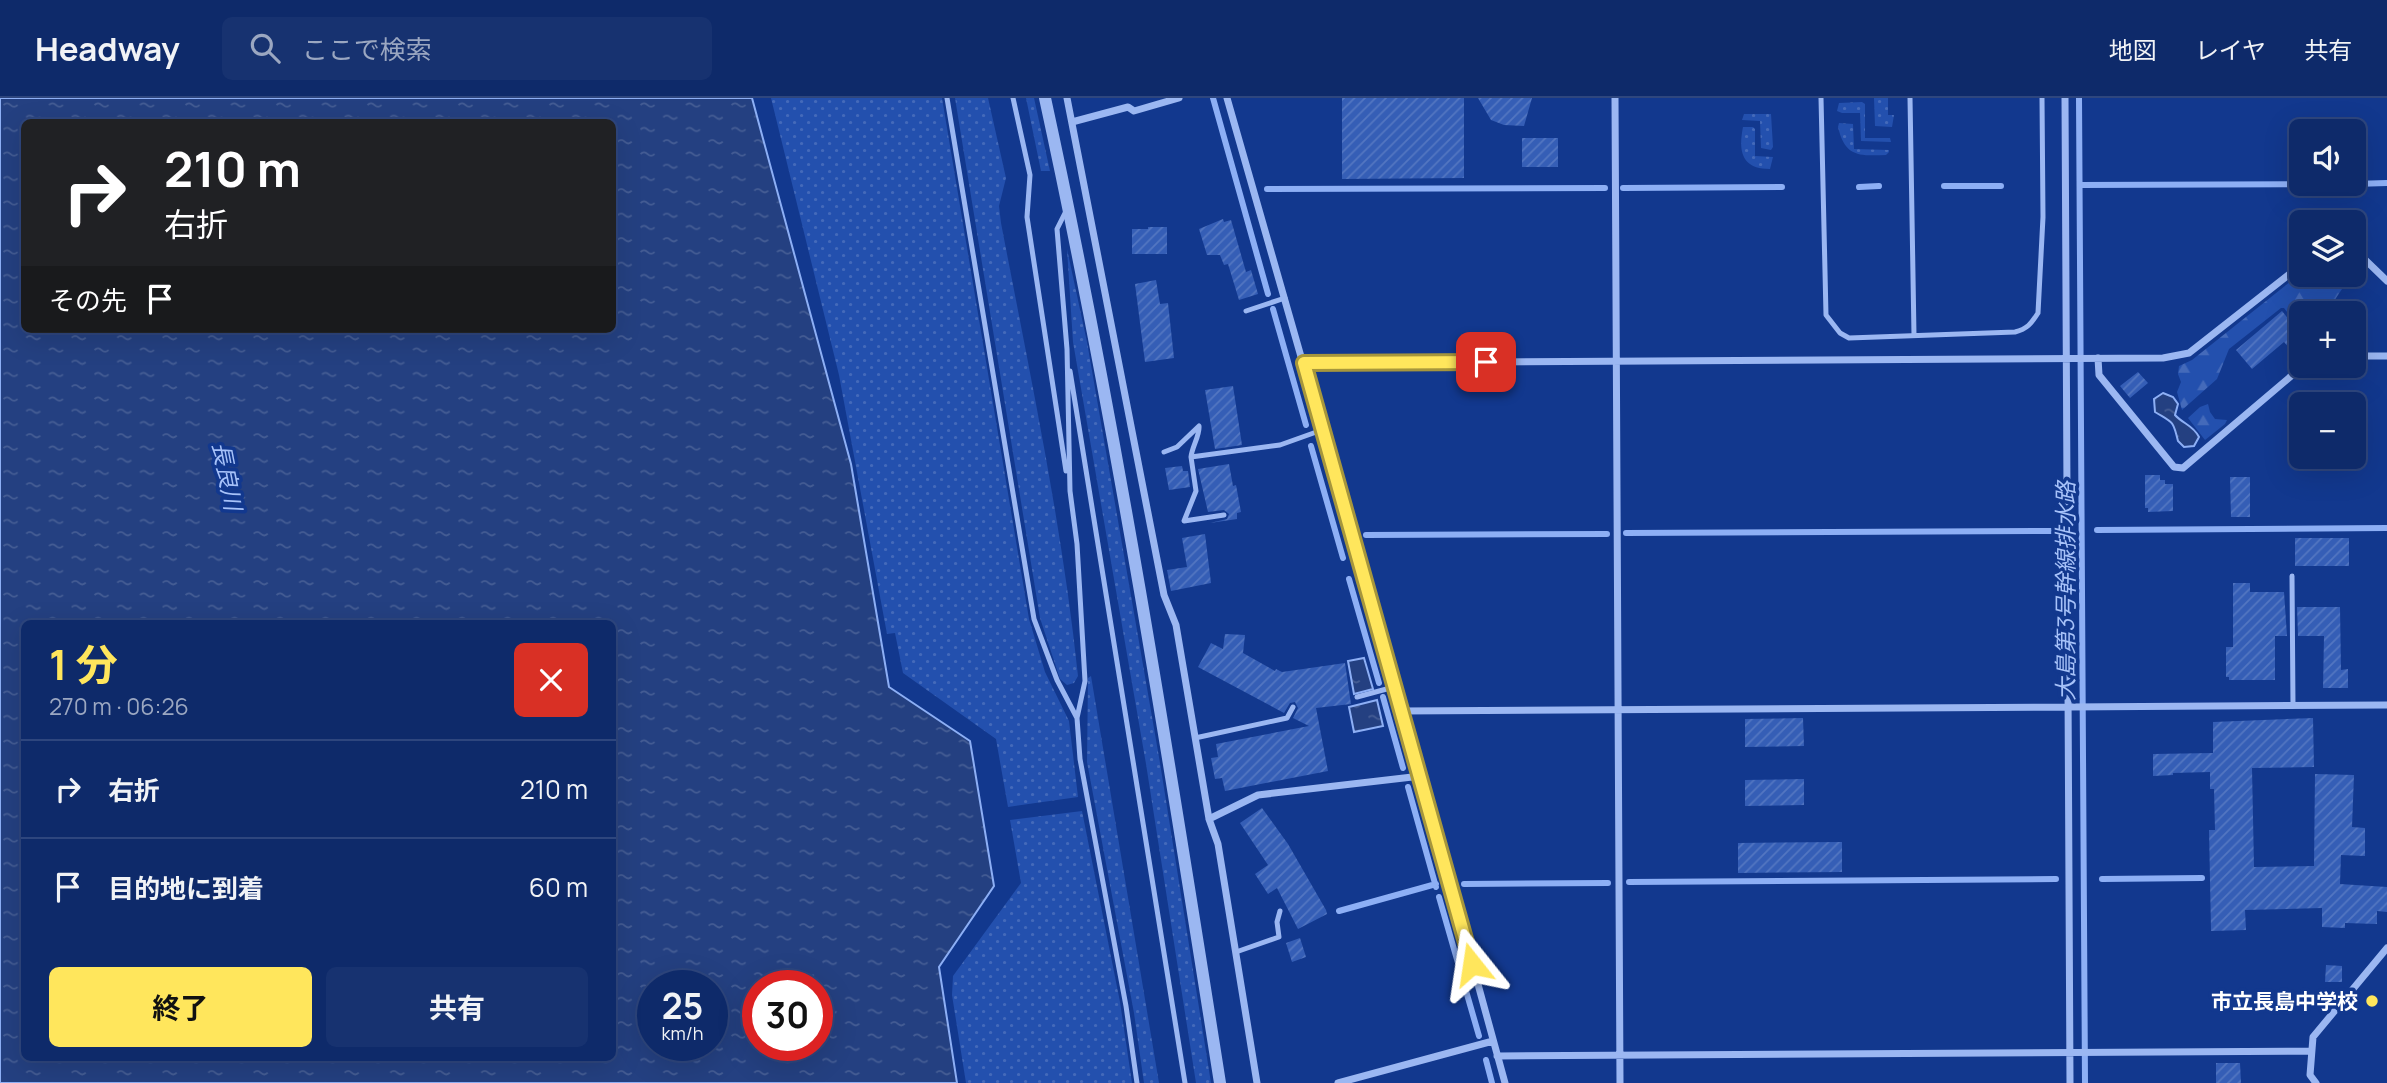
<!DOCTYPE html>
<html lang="ja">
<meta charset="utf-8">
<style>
body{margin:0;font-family:Manrope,"Noto Sans JP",sans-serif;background:#173270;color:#f1f3f6;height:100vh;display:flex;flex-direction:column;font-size:26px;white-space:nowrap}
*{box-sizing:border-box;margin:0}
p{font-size:23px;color:#9ba7c1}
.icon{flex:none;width:38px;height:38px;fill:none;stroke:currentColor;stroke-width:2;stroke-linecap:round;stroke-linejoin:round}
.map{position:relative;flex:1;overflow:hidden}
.details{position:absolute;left:21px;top:522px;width:595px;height:441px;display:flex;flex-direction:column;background:#0e2a6a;border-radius:10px;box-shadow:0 7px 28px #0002,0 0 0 2px #2e467e}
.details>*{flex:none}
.guide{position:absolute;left:21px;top:21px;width:595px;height:214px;border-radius:10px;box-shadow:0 7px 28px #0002,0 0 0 2px #2e467e;background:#202124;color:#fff;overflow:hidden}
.controls{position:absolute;left:2289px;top:21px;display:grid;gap:14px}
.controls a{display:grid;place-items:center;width:77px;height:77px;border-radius:10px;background:#0e2a6a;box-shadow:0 7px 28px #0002,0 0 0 2px #2e467e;font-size:35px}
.speed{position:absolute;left:637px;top:872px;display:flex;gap:14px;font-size:35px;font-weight:700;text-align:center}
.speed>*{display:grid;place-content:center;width:91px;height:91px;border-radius:50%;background:#0e2a6a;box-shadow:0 7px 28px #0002,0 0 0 2px #2e467e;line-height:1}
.speed small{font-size:18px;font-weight:400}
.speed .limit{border:10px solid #d22;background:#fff;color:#111}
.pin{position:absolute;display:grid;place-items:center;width:60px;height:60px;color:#fff;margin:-30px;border-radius:14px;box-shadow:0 4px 10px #0006}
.me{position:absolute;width:77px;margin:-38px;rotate:345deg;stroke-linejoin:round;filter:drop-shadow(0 0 5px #0008)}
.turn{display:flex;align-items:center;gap:24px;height:147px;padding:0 28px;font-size:32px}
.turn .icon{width:91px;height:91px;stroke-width:2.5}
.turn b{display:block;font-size:49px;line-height:60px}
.then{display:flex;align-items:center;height:66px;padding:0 28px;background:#0003;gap:14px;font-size:26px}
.round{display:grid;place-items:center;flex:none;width:74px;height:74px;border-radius:10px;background:#173270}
.headline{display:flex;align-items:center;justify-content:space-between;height:119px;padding:0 28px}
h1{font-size:42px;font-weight:700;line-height:52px;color:#ffe65c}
.button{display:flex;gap:14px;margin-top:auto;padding:14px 28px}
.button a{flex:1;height:80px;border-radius:10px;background:#ffe65c;color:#111;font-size:28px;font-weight:700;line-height:80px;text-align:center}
.button a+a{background:#173270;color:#f1f3f6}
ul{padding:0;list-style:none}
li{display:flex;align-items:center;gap:21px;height:98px;padding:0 28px;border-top:2px solid #2e467e}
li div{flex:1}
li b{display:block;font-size:26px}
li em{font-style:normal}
header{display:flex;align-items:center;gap:42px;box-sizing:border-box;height:98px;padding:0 35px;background:#0e2a6a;border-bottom:2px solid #2e467e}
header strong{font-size:33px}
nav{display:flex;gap:38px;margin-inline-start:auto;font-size:24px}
.search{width:490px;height:63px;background:#173270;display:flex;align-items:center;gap:18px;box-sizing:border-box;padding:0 24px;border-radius:10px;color:#9ba7c1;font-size:26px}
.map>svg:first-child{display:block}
</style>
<header>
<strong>Headway</strong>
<div class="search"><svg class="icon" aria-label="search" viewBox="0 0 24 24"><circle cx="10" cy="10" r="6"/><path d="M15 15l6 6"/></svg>ここで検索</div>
<nav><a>地図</a><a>レイヤ</a><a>共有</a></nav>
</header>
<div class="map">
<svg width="2387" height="985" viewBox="0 0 2387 985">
<defs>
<pattern id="grass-dots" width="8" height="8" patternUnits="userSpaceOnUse" patternTransform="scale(1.75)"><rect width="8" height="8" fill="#2350ae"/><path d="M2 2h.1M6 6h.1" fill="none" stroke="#446aba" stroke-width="1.8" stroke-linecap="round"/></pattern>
<pattern id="forest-firs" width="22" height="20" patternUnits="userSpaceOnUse" patternTransform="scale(1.75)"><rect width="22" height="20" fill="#2350ae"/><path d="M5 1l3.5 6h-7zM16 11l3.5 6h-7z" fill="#446aba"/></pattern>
<pattern id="water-ripples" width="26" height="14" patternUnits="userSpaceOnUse" patternTransform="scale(1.75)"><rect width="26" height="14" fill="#244081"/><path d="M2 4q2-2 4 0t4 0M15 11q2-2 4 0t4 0" fill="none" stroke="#455d94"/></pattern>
<pattern id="building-hatch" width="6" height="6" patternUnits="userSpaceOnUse" patternTransform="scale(1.75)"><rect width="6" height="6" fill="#355eb6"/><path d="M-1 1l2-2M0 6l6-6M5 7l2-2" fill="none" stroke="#5376c1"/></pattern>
</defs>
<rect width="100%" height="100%" fill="#12388e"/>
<path fill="url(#grass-dots)" d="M771,0H942L1029,521L1045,574L1069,623L1078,699L1008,709L996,641L903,575L895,535L887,536L839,277Z
M955,0H988L1006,80L999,108L1001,125C1030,276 1062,426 1078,578L1074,585L1067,587L1060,581L1040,520Z
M1026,0H1034L1050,73H1041Z
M1874,0H1888V17H1894L1892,29L1875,28Z
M1862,4L1865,6V40H1890L1891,44L1861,43L1860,15H1842L1837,13L1839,5Z
M1744,16H1771L1773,49L1771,52L1761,50L1760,23L1742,22Z
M1839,25L1853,26L1854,51L1889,52V54L1886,57C1859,58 1845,59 1838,29Z
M1743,29H1753L1755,31V58L1773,59L1770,71C1742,71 1738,54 1743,29Z
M1067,151L1087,244L1160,665L1211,985H1196L1146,666L1073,244Z
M1091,578L1159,985H1144L1134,915L1087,664L1088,580Z
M1082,713L1120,904L1132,985H966L952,897L953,878L1021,785L1010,722Z"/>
<path fill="url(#forest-firs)" d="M2354,164L2360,175V180L2342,191L2334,203L2344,215H2301V232L2284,210H2281L2229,251L2217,281L2182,312L2177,294L2181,284L2178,276L2179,268L2192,262L2301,175L2354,177Z
M2208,306L2210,314L2215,321L2227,322L2225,326L2205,342L2188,320L2200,309Z"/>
<path fill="url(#water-ripples)" stroke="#8daff5" stroke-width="2" fill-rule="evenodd" d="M0,0H752L851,366L889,589L970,643L994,788L939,869L957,985H0ZM24,24H612V231H24ZM24,525H612V959H24ZM653,887H712V947H653ZM758,887H817V947H758Z
M2163,295L2173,299L2178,306L2175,317C2183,326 2193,327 2199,339L2194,348L2184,349L2178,343C2173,322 2173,325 2155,314L2154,301Z
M1364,560L1373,591L1354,596L1348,563Z
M1377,602L1383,628L1354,634L1349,609Z"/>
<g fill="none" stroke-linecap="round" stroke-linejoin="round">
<path stroke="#8daff5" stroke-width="6" d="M1213,0L1268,196
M2079,0L2085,985
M2354,86L2387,85
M2080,87L2321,86
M1944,88H2001
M1859,89L1879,88
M1623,90L1782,89
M1267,91L1605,90
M1273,211L1306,327
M1311,348L1343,460
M2097,432L2387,430
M1626,435L2055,433
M1366,437L1607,436
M1349,481L1379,585
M1383,599L1403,670
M1408,689L1436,789
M2102,781L2202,780
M1629,784L2056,781
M1464,786L1608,785
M1439,799L1479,938
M1339,813L1436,786
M1486,962L1492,985"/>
</g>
<path fill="url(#building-hatch)" d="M1342,0H1464V80L1342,81Z
M1478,0H1532L1524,28L1504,27L1491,22Z
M1522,40H1558V69H1522Z
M1223,121L1224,124L1231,122L1246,174L1251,172L1258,196L1239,202L1228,166L1224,167L1220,157H1207L1199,131Z
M1148,129H1167V156H1132V131H1148Z
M1156,182L1160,206L1168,205L1174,260L1145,264L1135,186Z
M2282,213L2301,237V247L2293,254L2284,244L2252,271L2236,252Z
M2138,274L2148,285L2130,300L2120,288Z
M1233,288L1242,347L1215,351L1205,292Z
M1229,366L1233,388L1236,387L1241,414L1237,415V421L1210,425L1227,421L1229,416L1224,412L1208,414L1198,371Z
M1182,368L1183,373H1188L1190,389L1169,392L1165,370Z
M2145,377H2160V382H2165V386H2173V413L2148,414V410H2145Z
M2230,379H2250V419H2231Z
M1205,436L1211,485L1171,493L1167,472L1187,469L1182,440Z
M2295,440H2349V468H2295Z
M2233,485H2250V494H2284L2287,538H2275V582H2229V579H2226V549H2233Z
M2297,509H2340L2341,572L2348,571V590H2323L2324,538H2298Z
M1225,536L1245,537L1243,555L1275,573L1276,571L1282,574L1345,565L1351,606L1316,610L1328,673L1225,693L1222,680L1215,681L1211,660L1218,659L1216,646L1309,628L1293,620L1298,610L1295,604L1290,605L1284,615L1198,569L1211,545L1223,551Z
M1803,620L1804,648L1745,649V621Z
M2313,620L2314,669L2252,670L2254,769L2314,768L2315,676L2354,677L2352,729L2365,730V758L2341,757L2340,786L2387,789V814L2377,813V826L2345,825V830L2322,829V810L2245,812L2246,832L2211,833L2209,732H2215L2214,691H2210V674L2173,675V677L2153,678V656L2213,655V624Z
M1804,681V707L1745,708V682Z
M1262,710L1288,746L1326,812L1327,816L1298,831L1277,790L1268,796L1255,776L1268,767L1240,725Z
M1842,744V774L1738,775V745Z
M1300,840L1306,859L1292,864L1286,845Z
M2326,867L2342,868V884H2325Z
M2216,965H2240L2241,985H2216Z"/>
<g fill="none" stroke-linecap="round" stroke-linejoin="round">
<path stroke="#9bb7f2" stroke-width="5" d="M947,0L1034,521L1057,582L1077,620
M1013,0L1030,77L1027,119L1066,373
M1821,0L1826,217L1840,235L1849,240L2015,234C2027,231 2031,226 2038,215L2043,119L2042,0
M1910,0L1914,237
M1066,113L1057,131L1067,251L1070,393L1077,446L1085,583L1077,620L1080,661L1126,908L1137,985
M1246,213L1285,200
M1070,273L1185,985
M1164,354L1177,349L1199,328C1200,337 1192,349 1191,359
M1224,417L1184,423L1196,393L1191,359L1280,347L1322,332
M2292,478L2293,608
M1357,599L1394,589
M1195,640L1287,620L1293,609
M1236,854L1279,839L1277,824L1280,813"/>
<path stroke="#9bb7f2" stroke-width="7" d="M1067,0L1164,497L1176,527L1209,721L1218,746L1257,985
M1227,0L1421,678L1505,985
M1615,0L1620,985
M2065,0L2070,985
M1072,24L1128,9L1134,13L1179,0
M2354,151L2387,183
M2354,258H2387
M2098,260L2099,277L2174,369L2183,370L2303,268
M1304,265L2163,260L2189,255L2301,167
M1401,613L2387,607
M1209,721L1258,697L1421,678
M1497,958L2310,953
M1338,985L1493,943
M2316,985L2310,977L2313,939L2387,850"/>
<path stroke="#9bb7f2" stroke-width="12" d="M1045,0C1116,326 1168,655 1220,985"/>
</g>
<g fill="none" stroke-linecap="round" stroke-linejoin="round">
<g stroke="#a6963c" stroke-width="18">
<path id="route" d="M1472,866L1304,265L1486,264"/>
</g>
<use href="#route" stroke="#ffe65c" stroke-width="12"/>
</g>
<circle fill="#ffe65c" stroke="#12388e" stroke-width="2.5" cx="2372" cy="903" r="7"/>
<g text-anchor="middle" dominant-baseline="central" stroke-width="7" stroke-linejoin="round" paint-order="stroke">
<g font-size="21" font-weight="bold" fill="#fff" stroke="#12388e" text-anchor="end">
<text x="2358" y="903">市立長島中学校</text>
</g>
<g font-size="23" font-style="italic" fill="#a7c2f9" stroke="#12388e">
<text transform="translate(228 378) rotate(79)">長良川</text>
<text transform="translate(2065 493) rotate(-90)">大島第3号幹線排水路</text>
</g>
</g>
</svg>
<div class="controls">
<a><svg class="icon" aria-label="sound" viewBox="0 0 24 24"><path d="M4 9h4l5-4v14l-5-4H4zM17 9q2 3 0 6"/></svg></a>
<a><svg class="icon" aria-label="layers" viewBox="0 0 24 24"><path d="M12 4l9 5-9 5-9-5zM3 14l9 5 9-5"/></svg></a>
<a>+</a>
<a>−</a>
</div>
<div class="speed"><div>25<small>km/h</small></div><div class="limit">30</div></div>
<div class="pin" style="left:1486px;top:264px;background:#d93025"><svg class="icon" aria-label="arrive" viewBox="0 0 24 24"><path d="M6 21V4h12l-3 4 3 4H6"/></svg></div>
<svg class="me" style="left:1472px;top:866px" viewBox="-20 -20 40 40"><path d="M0-17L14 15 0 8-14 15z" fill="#ffe65c" stroke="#fff" stroke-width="4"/></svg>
<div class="guide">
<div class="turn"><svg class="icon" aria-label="right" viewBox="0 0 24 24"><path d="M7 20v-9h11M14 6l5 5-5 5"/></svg><div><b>210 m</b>右折</div></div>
<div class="then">その先<svg class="icon" aria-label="arrive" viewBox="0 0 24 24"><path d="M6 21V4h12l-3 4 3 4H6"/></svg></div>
</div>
<section class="details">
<div class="headline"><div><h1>1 分</h1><p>270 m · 06:26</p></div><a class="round" style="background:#d93025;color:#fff"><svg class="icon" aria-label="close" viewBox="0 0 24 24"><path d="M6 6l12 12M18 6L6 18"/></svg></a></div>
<ul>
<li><svg class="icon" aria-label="right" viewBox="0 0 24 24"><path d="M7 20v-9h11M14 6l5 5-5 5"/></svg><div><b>右折</b></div><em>210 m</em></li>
<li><svg class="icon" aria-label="arrive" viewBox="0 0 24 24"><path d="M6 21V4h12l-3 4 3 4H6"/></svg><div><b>目的地に到着</b></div><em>60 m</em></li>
</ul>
<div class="button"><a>終了</a><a>共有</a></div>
</section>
</div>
